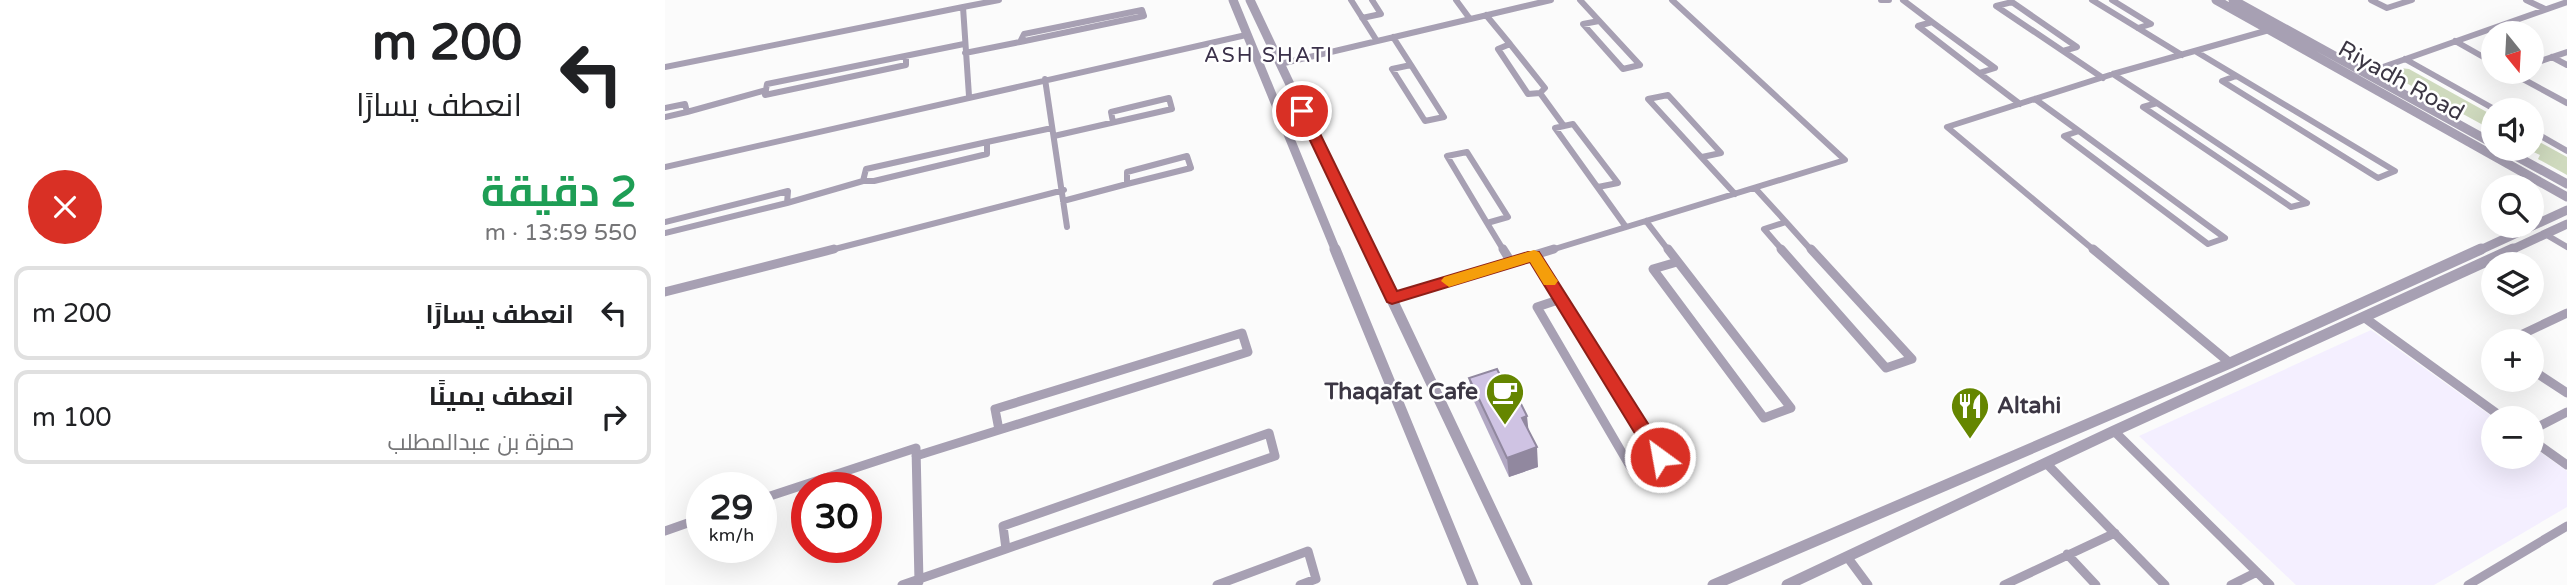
<!DOCTYPE html>
<html lang="ar">
<meta charset="utf-8">
<style>
body{margin:0;font-family:"Varela Round",Cairo,sans-serif;background:#f6f6f6;color:#202124;direction:rtl;height:100vh;display:flex;flex-direction:column;font-size:26px;white-space:nowrap}
*{box-sizing:border-box;margin:0}
p{font-size:23px;color:#757577}
.icon{flex:none;width:38px;height:38px;fill:none;stroke:currentColor;stroke-width:2;stroke-linecap:round;stroke-linejoin:round}
.map{position:relative;flex:1;overflow:hidden;direction:ltr}
.panel{display:flex;flex-direction:column;background:#fff;width:665px}
.panel>*{flex:none}
.banner{background:#fff;color:#202124;overflow:hidden}
.needle{width:46px;rotate:162deg}
.tools{position:absolute;left:1816px;top:21px;display:grid;gap:14px}
.tools a{display:grid;place-items:center;width:63px;height:63px;border-radius:50%;background:#fff;box-shadow:0 7px 28px #0002;font-size:35px}
.speed{position:absolute;left:21px;top:472px;display:flex;gap:14px;font-size:35px;font-weight:700;text-align:center}
.speed>*{display:grid;place-content:center;width:91px;height:91px;border-radius:50%;background:#fff;box-shadow:0 7px 28px #0002;line-height:1}
.speed small{font-size:18px;font-weight:400}
.speed .limit{border:10px solid #d22;background:#fff;color:#111}
.pin{position:absolute;display:grid;place-items:center;width:60px;height:60px;color:#fff;margin:-30px;border:4px solid #fff;border-radius:50%;box-shadow:0 2px 7px #0007}
.me{position:absolute;width:77px;margin:-38px;rotate:328deg;stroke-linejoin:round;filter:drop-shadow(0 0 5px #0008)}
.turn{display:flex;align-items:center;gap:24px;height:147px;padding:0 28px;font-size:32px}
.turn .icon{width:91px;height:91px;stroke-width:2.5}
.turn b{display:block;font-size:49px;line-height:60px}
.round{display:grid;place-items:center;flex:none;width:74px;height:74px;border-radius:37px;background:#f6f6f6}
.overview{display:flex;align-items:center;justify-content:space-between;height:119px;padding:0 28px}
h1{font-size:42px;font-weight:700;line-height:52px;color:#1e9e55}
ul{padding:0;list-style:none}
li{display:flex;align-items:center;gap:21px;height:94px;margin:0 14px 10px;padding:0 14px;border:4px solid #e0e0e0;border-radius:14px}
li div{flex:1}
li b{display:block;font-size:26px}
li em{font-style:normal}
main{display:flex;flex:1;min-height:0}
.map>svg:first-child{display:block}
</style>
<main>
<div class="map">
<svg width="1902" height="585" viewBox="0 0 1902 585">
<rect width="100%" height="100%" fill="#fbfbfb"/>
<path fill="#f4efff" d="M1706,330L1829,418V457H1867V446L1902,471V507L1769,585H1631L1474,436Z"/>
<path fill="#cfdabe" d="M1735,68L1744,69L1829,116V131L1723,73Z
M1867,138L1902,157V175L1873,159L1875,155L1862,149H1867Z"/>
<g fill="none" stroke-linecap="round" stroke-linejoin="round">
<path stroke="#a7a0b3" stroke-width="6" d="M686,0L712,41
M791,0L805,19
M915,0L975,65
M1216,0H1224
M1238,0L1267,22
M1427,0L1517,55
M1447,0L1486,24L1473,28
M1706,0L1722,8L1747,0
M1861,0L1880,9
M298,7L334,0
M477,10L479,16L355,42L359,34Z
M821,15L845,44
M697,18L716,14L707,0
M934,21L918,24L958,69L975,65
M1267,22L1330,68L1314,73L1253,26Z
M728,37L746,65
M1790,41L1829,63
M845,44L880,88L875,93L863,94L833,49Z
M1398,51L1412,47L1347,2L1331,6L1438,78
M1530,51L1730,171L1713,178L1557,81L1571,76
M300,53L355,42
M241,56V65L100,95L102,84L299,44
M1887,57L1902,65
M1740,59L1831,110
M615,64L886,0
M1867,64L1902,52
M746,65L779,117L760,121L727,69Z
M0,67L298,7L304,96
M1845,72L1902,103
M1314,73L1355,104
M1701,73L1902,2
M1448,74L1492,103
M380,79L402,227
M875,93L899,126
M1370,99L1414,131
M1492,103L1642,203L1626,207L1478,107Z
M0,108L20,104L22,112L0,117
M22,112L101,90
M1414,131L1560,238L1543,244L1399,136Z
M1867,131L1902,151
M389,136L507,109L504,98L446,112L448,122
M322,142V154L209,181H198L201,169Z
M322,142L387,128
M802,152L843,217L822,223L782,156Z
M522,156L526,168L462,184V172Z
M1037,157L1056,153L1003,95L983,99L1070,194
M0,167L581,35
M933,187L953,183L908,124L890,128L961,227
M1090,188L1121,222
M398,201L462,184
M122,203L198,181
M981,221L1004,251
M0,222L123,191L122,203L0,233
M1121,222L1147,251
M822,223L839,251
M1880,234L1902,247
M162,251L399,190
M883,251L1180,160L1007,0
M1118,251L1099,229L1121,222
M1430,251L1282,127L1448,74L1604,30"/>
<path stroke="#a7a0b3" stroke-width="9" d="M838,249L846,262
M1003,249L1126,408L1099,418L988,269L1012,262
M1116,249L1221,368L1247,359L1146,249
M1428,249L1565,363
M869,255L995,457L966,468L872,307L896,299
M0,292L169,249
M728,298L889,249
M1700,318L1838,418
M577,333L583,352L334,430L330,409Z
M1843,341L1902,313
M1867,370L1902,393
M1867,430L1902,412
M1449,431L1605,585
M604,433L610,456L341,549L338,526Z
M1867,440L1902,465
M251,456L334,430
M1381,463L1500,585
M96,499L251,448L254,582
M0,531L37,518
M1402,554L1431,585
M1183,558L1203,585
M237,585L341,549
M552,585L643,551L651,579L635,585
M1339,585L1450,533
M1566,585L1592,572
M1803,585L1902,526"/>
<path stroke="#a7a0b3" stroke-width="9" d="M568,0L671,251
M585,0L704,251
M1551,0L1902,197
M1568,0L1829,144
M1838,149L1902,184
M1813,251L1902,210
M1844,251L1902,224"/>
<path stroke="#a7a0b3" stroke-width="11" d="M670,249L808,585
M703,249L862,585
M1048,585L1565,363L1816,249
M1122,585L1449,431L1848,249"/>
</g>
<path fill="#b2a8c3" d="M804,378L846,398L864,431L873,467L844,477L807,397Z"/>
<path fill="#91889f" d="M862,416L864,435L857,418Z
M872,447L873,467L844,477L842,458Z"/>
<path fill="#cfc3e3" stroke="#91889f" stroke-width="2" d="M832,369L846,398L852,396L862,416L857,418L872,447L842,458L804,378Z"/>
<path fill="#d93025" stroke="#8d1f18" stroke-width="2" d="M637,107L644,111L732,291L863,252H874L1001,452L1004,457L1001,463L995,465L988,463L865,262L727,304L722,302L631,111Z"/>
<path fill="#f59e0b" d="M869,250L874,252L890,277L893,281L890,285H879L865,262L784,287L776,281L779,277Z"/>
<defs>
<g id="cafe-pin" transform="scale(2.0125)"><path d="M0 17L-7.5 6A9.5 9.5 0 1 1 7.5 6Z" fill="#658600" stroke="#fff"/><path d="M-5.5-4.5H6V0H3Q3 3.5 0 3.5H-2.5Q-5.5 3.5-5.5 0ZM3-3.2v2h1.7v-2ZM-6 4.5H4V6H-6Z" fill="#fff"/></g>
<g id="restaurant-pin" transform="scale(2.0125)"><path d="M0 17L-7.5 6A9.5 9.5 0 1 1 7.5 6Z" fill="#658600" stroke="#fff"/><path d="M-5-6h1v4h1v-4h1v4h1v-4h1v5L-1.5 .5V6h-2V.5L-5-1ZM5-6V6H3V1.5H1.5Q1.5-4 5-6Z" fill="#fff"/></g>
</defs>
<g fill-rule="evenodd">
<use href="#cafe-pin" x="840" y="392"/>
<use href="#restaurant-pin" x="1305" y="406"/>
</g>
<g text-anchor="middle" dominant-baseline="central" stroke-width="5" stroke-linejoin="round" paint-order="stroke">
<g font-size="21" letter-spacing="2" fill="#3b314a" stroke="#fff">
<text x="604" y="55">ASH SHATI</text>
</g>
<g font-size="23" fill="#3c3744" stroke="#fff">
<text transform="translate(1736 81) rotate(29)">Riyadh Road</text>
</g>
<g font-size="23" font-weight="bold" fill="#3c3744" stroke="#fff" text-anchor="end">
<text x="813" y="392">Thaqafat Cafe</text>
<text x="1332" y="406" text-anchor="start">Altahi</text>
</g>
</g>
</svg>
<div class="tools">
<a><svg class="needle" viewBox="-14 -14 28 28"><path d="M0-13l5 13h-10z" fill="#e53935"/><path d="M0 13l5-13h-10z" fill="#757577"/></svg></a>
<a><svg class="icon" aria-label="sound" viewBox="0 0 24 24"><path d="M4 9h4l5-4v14l-5-4H4zM17 9q2 3 0 6"/></svg></a>
<a><svg class="icon" aria-label="search" viewBox="0 0 24 24"><circle cx="10" cy="10" r="6"/><path d="M15 15l6 6"/></svg></a>
<a><svg class="icon" aria-label="layers" viewBox="0 0 24 24"><path d="M12 4l9 5-9 5-9-5zM3 14l9 5 9-5"/></svg></a>
<a>+</a>
<a>−</a>
</div>
<div class="speed"><div>29<small>km/h</small></div><div class="limit">30</div></div>
<div class="pin" style="left:637px;top:111px;background:#d93025"><svg class="icon" aria-label="arrive" viewBox="0 0 24 24"><path d="M6 21V4h12l-3 4 3 4H6"/></svg></div>
<svg class="me" style="left:995px;top:457px" viewBox="-20 -20 40 40"><circle r="17" fill="#d93025" stroke="#fff" stroke-width="3"/><path d="M0-11L8 9 0 5-8 9z" fill="#fff"/></svg>
</div>
<section class="panel">
<div class="banner">
<div class="turn"><svg class="icon" aria-label="left" viewBox="0 0 24 24"><path d="M17 20v-9H6M10 6l-5 5 5 5"/></svg><div><b>200 m</b>انعطف يسارًا</div></div>
</div>
<div class="overview"><div><h1>2 دقيقة</h1><p>550 m · 13:59</p></div><a class="round" style="background:#d93025;color:#fff"><svg class="icon" aria-label="close" viewBox="0 0 24 24"><path d="M6 6l12 12M18 6L6 18"/></svg></a></div>
<ul>
<li><svg class="icon" aria-label="left" viewBox="0 0 24 24"><path d="M17 20v-9H6M10 6l-5 5 5 5"/></svg><div><b>انعطف يسارًا</b></div><em>200 m</em></li>
<li><svg class="icon" aria-label="right" viewBox="0 0 24 24"><path d="M7 20v-9h11M14 6l5 5-5 5"/></svg><div><b>انعطف يمينًا</b><p>حمزة بن عبدالمطلب</p></div><em>100 m</em></li>
</ul>
</section>
</main>
